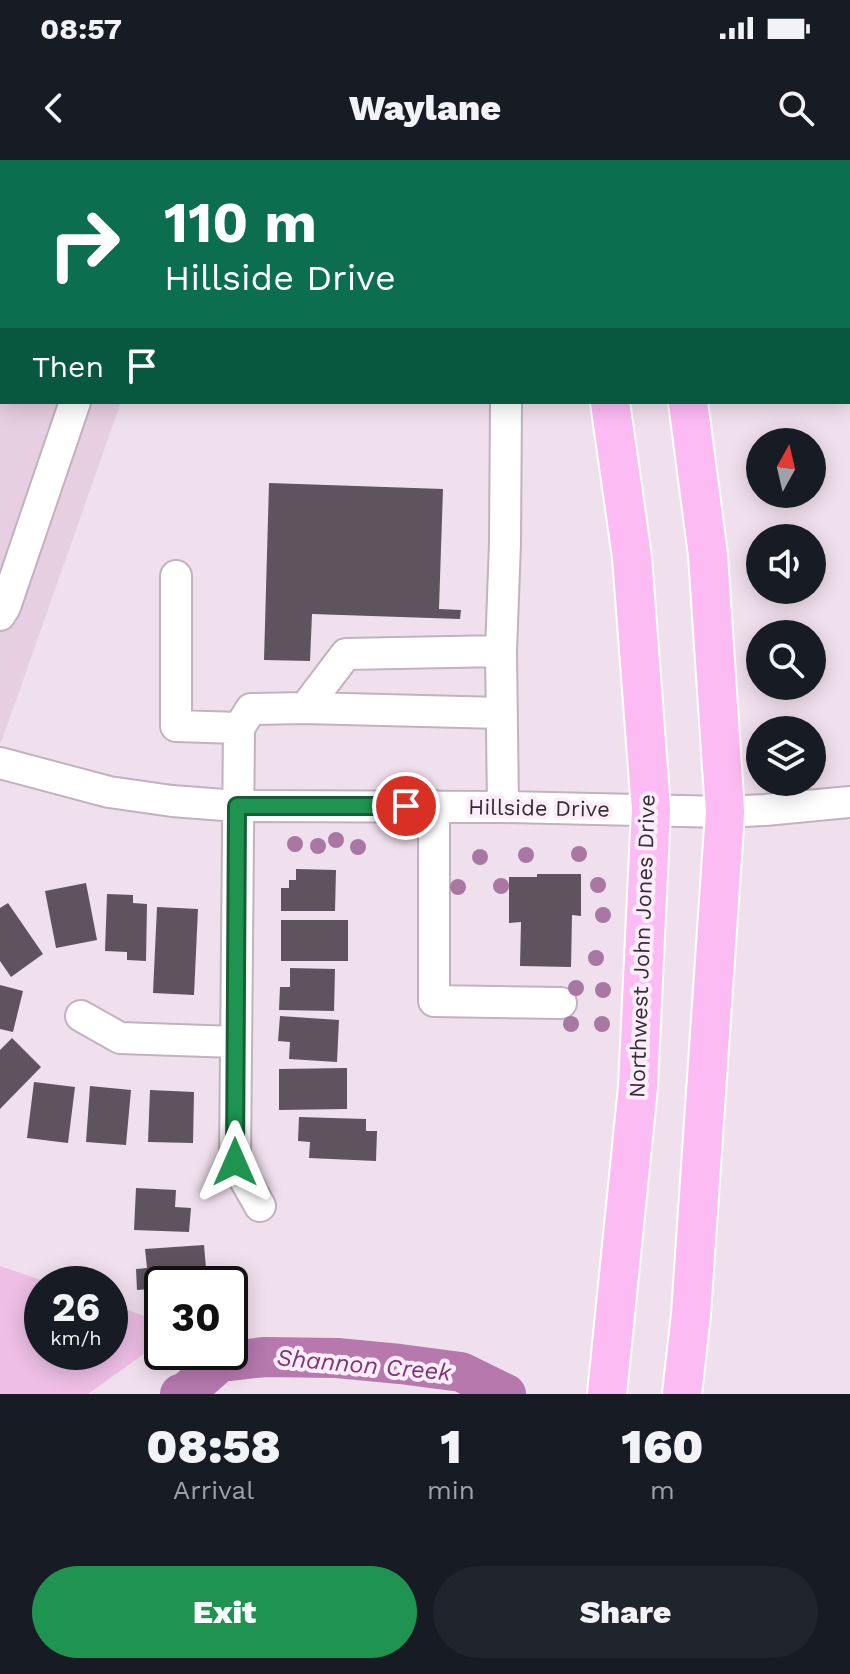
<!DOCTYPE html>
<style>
body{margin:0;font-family:"Work Sans",sans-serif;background:#20242c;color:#f1f3f6;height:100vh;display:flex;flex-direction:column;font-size:30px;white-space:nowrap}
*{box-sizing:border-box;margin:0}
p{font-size:26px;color:#9ea1a6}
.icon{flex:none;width:44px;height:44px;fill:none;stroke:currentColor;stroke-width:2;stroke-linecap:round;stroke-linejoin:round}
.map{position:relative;height:1234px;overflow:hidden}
.drawer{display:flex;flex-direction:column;background:#171b24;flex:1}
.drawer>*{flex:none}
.top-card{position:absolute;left:0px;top:0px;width:850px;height:244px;box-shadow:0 4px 20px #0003;background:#0b6e4f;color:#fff;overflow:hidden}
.needle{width:52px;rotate:8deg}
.controls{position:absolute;left:746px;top:268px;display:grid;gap:16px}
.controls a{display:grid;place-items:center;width:80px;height:80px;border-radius:50%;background:#171b24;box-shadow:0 4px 20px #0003;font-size:40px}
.speed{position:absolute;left:24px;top:1106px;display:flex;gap:16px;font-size:40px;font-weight:700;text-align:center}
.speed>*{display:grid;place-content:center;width:104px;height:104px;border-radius:50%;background:#171b24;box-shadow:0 4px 20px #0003;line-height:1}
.speed small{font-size:20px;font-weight:400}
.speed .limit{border:4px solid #111;border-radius:12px;background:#fff;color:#111}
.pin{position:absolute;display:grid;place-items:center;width:68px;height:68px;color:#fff;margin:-34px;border:4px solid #fff;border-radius:50%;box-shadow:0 2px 8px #0007}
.me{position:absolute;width:88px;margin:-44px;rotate:0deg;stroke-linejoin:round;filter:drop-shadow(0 0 6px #0008)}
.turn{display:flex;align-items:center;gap:28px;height:168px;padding:0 32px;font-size:36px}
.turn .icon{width:104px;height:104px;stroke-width:2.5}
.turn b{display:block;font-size:56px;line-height:68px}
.then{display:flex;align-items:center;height:76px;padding:0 32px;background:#0003;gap:16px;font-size:30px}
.eta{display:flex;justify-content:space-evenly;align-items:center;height:136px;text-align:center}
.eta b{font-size:48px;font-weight:800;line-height:56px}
.button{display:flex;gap:16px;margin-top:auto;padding:16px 32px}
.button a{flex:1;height:92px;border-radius:48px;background:#1e9450;color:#fff;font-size:32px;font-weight:800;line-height:92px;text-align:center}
.button a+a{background:#20242c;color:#f1f3f6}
.status{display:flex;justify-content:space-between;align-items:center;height:56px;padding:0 40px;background:#171b24;direction:ltr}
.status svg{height:22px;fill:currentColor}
header{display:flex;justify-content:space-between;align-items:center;height:104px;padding:0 32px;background:#171b24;font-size:36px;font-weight:800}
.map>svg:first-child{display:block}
</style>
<div class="status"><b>08:57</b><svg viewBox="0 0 49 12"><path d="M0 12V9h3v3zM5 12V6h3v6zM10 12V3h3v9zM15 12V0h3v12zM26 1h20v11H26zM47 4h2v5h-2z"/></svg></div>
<header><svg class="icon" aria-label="back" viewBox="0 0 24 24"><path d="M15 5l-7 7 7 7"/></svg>Waylane<svg class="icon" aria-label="search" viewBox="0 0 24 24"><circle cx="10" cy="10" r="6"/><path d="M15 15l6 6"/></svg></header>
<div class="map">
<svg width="850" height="1234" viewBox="0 0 850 1234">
<rect width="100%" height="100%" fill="#f0e0ed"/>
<path fill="#e5cfe1" d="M0,0H191V2H2V242H121L1,583L0,582Z"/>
<path fill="#eebee6" d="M0,1106L53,1124H42V1192H110V1144L162,1162V1181L88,1234H0Z"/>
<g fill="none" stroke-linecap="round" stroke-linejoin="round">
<path stroke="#b678ad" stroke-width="40" d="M180,1234L186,1232L220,1202L265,1197L337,1198L400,1204L461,1212L506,1234"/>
</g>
<path fill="#60535e" d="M269,323L443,329L439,449L461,450L460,459L312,454L310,501L264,500Z
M296,709L336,710L335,751H281V728H289V720H296Z
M537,714H581V756L572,755L571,807L520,806L521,762L509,763V717H537Z
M86,723L97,780L56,788L45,731Z
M107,734L133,735V743L147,744L146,801L127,800V792L105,791Z
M8,743L43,794L11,817L0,801V748Z
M157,747L198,749L194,835L153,833Z
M281,760H348V801H281Z
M290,808L335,809L334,851L279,850L280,827H290Z
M0,825L23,831L13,872L0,869Z
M280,856L339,860L337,902L289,899L290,882L278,881Z
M12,878L41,907L0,949V890Z
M347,908V949L279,950V909Z
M34,922L75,927L68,983L27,978Z
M90,926L131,930L126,985L86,982Z
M150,930L194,932L193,983L148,982Z
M299,957L366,959V971H377L376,1001L309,998L310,982L298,981Z
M136,1028L176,1030L175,1047L191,1048L189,1072L134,1070Z
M204,1085L206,1108L196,1109L197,1124H162V1128L137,1130L136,1109L147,1108L145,1089Z"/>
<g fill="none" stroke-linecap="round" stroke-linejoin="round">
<g stroke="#c1b2be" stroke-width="34">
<path id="minor" d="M0,44H2
M0,99L2,97
M176,416V566L239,568
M0,455L5,447L75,242
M305,548L501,553
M0,603L109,632L172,641L237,646L503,647L725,652L765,650L850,642
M434,646V841L561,843
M503,647L501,491L505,383L506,242
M81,856L120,878L235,882
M260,1046L235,1002L239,568L251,549L305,548L346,494L501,491"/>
</g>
<g stroke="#fff" stroke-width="42">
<path id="major" d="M557,0L558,2
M636,0L637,2
M607,1234L638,927L651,649L632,397L610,242
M682,1234L691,1154L725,652L708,395L688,242"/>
</g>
<use href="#minor" stroke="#fff" stroke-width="30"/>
<use href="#major" stroke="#fdbbf4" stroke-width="38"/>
</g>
<g fill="#a878a3">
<circle cx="336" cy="680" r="8"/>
<circle cx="295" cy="684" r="8"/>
<circle cx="318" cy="686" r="8"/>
<circle cx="358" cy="687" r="8"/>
<circle cx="579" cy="694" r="8"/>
<circle cx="526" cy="695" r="8"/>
<circle cx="480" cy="697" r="8"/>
<circle cx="598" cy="725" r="8"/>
<circle cx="501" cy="726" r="8"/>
<circle cx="458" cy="727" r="8"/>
<circle cx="603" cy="755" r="8"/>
<circle cx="596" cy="798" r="8"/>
<circle cx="576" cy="828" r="8"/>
<circle cx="603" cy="830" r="8"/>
<circle cx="571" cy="864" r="8"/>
<circle cx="602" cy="864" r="8"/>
</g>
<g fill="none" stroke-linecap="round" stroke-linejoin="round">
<g stroke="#146034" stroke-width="20">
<path id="route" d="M235,1002L237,646H406"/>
</g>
<use href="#route" stroke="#1e9450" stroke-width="14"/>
</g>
<g text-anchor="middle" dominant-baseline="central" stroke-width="8" stroke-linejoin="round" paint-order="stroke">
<g font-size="22" fill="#342e33" stroke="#fdedfa">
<text transform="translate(539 648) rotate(1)">Hillside Drive</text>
<text transform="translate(642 786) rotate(-88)">Northwest John Jones Drive</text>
</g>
<g font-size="24" font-style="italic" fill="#7f3477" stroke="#fdedfa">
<text transform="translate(364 1205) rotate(5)">Shannon Creek</text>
</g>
</g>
</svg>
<div class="controls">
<a><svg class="needle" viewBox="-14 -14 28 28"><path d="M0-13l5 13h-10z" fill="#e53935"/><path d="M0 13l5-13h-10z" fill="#9ea1a6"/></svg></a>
<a><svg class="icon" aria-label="sound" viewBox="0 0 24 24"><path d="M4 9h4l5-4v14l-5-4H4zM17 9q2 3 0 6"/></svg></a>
<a><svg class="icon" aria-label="search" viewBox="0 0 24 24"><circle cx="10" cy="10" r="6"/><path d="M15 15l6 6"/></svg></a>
<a><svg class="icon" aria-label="layers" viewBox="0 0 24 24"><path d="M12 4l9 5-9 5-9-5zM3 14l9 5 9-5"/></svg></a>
</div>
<div class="speed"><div>26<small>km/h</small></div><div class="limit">30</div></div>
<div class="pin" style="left:406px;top:646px;background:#d93025"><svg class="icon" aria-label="arrive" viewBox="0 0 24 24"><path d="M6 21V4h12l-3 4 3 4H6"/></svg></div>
<svg class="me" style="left:235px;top:1002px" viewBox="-20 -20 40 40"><path d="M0-17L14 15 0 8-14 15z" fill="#1e9450" stroke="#fff" stroke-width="4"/></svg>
<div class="top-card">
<div class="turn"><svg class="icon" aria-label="right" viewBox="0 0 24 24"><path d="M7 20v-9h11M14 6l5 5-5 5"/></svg><div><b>110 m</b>Hillside Drive</div></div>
<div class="then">Then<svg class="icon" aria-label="arrive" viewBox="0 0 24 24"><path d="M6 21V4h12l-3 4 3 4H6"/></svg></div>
</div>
</div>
<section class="drawer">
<div class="eta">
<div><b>08:58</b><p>Arrival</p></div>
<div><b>1</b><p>min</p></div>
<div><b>160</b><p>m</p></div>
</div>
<div class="button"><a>Exit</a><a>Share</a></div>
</section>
